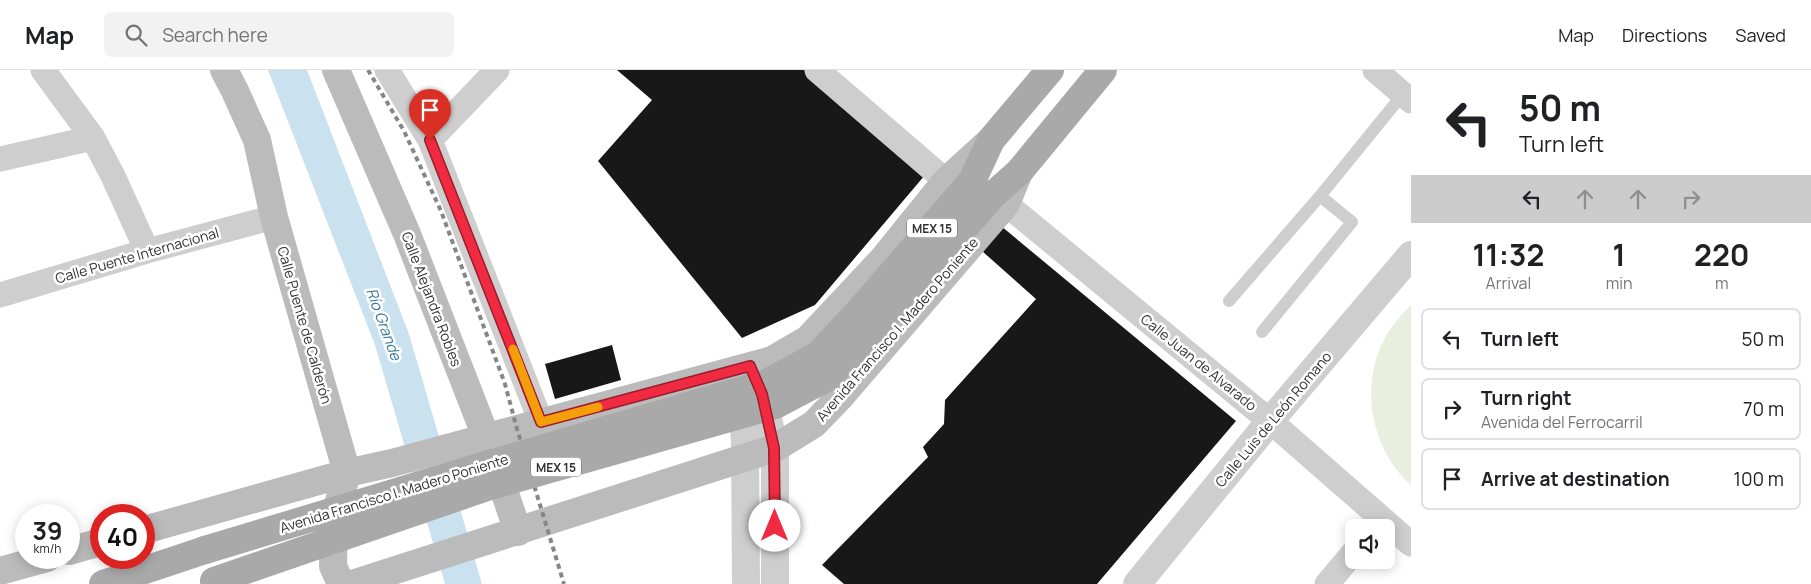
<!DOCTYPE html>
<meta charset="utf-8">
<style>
body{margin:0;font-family:Manrope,sans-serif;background:#f2f2f2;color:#202124;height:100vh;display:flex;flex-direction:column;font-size:19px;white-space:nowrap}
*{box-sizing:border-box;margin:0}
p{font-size:16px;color:#757577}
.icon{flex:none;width:28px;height:28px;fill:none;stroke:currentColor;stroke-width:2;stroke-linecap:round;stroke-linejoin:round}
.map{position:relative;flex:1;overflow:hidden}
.side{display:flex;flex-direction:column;background:#fff;width:400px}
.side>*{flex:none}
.banner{background:#fff;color:#202124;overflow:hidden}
.fabs{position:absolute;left:1345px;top:449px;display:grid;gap:10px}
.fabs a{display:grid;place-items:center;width:50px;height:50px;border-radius:8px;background:#fff;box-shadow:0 2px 12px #0003;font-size:25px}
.speed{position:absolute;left:15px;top:434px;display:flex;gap:10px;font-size:25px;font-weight:700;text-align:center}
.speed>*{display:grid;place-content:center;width:65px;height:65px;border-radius:50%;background:#fff;box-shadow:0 2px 12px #0003;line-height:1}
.speed small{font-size:12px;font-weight:400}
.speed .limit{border:8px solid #d22;background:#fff;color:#111}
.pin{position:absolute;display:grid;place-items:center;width:42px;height:42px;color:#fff;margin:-51px -21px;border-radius:50% 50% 50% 0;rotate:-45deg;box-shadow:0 0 5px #0007}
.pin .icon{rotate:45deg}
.me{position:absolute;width:55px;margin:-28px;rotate:0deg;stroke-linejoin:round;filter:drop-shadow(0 0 4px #0008)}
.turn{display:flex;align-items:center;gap:18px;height:105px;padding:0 25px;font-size:22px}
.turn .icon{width:65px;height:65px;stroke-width:2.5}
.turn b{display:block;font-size:35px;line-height:42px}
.lanes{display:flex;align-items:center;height:48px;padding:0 25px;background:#0003;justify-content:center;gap:25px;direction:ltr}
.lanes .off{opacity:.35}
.eta{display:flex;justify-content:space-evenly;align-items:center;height:85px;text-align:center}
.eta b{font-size:30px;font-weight:700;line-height:35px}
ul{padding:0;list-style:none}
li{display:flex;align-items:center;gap:15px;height:62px;margin:0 10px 8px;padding:0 15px;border:2px solid #e0e0e0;border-radius:8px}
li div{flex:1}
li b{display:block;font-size:19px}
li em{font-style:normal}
header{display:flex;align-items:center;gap:30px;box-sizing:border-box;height:70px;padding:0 25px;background:#fff;border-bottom:1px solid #e0e0e0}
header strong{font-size:24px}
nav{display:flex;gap:28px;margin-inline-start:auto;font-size:18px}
.search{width:350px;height:45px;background:#f2f2f2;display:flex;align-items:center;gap:12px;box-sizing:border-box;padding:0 18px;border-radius:8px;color:#757577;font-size:19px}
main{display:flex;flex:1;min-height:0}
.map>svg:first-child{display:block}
</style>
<header>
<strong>Map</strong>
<div class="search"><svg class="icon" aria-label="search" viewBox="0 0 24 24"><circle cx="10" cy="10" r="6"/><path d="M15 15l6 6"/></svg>Search here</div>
<nav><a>Map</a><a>Directions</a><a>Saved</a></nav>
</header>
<main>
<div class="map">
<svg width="1411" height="514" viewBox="0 0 1411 514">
<rect width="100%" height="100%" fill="#fff"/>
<path fill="#e8efdf" d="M1411,235V415C1371,379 1359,315 1385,268C1392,255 1401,245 1411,235Z"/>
<path fill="#cae2ef" d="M268,0H307L409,264L482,514H445L375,275Z"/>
<path fill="#181818" d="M617,0H804L925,105L815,235L742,268L598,91L652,30Z
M1001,156L1236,351L1097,514H844L822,495L928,387L923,377L944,354L945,330L1036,229L982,181Z
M612,275L621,310L555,329L545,294Z"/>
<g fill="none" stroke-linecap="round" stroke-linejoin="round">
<path stroke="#cecece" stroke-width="12" d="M1229,231L1320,126L1403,24
M1262,262L1352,152L1320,126"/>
<path stroke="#cecece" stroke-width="25" d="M43,0L93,68L113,106L147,181
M387,0L430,70L541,352
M817,0L946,111
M1375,0L1411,31
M430,70L497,0
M0,89L93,68
M1006,134L1270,351L1411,474
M0,225L147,181L274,147
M1327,514L1354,482"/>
<path stroke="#cecece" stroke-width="28" d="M759,316L762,324L775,378V514
M741,320L745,372L746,514
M1137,514L1270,351L1411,185"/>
<path stroke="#bbb" stroke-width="28" d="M224,0L235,21L257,70L274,147L347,403L334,449L333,496L341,514
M336,0L407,164L486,367L518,462
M144,460L347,403L392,393L772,290L808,269L883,189L946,111L991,70
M69,481L101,472
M0,501L47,488
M352,514L775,378L814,354L841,326L1006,134L1019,102"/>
<path stroke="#a9a9a9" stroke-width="28" d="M861,239L972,111L991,70L1050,0
M878,255L994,124L1019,102L1103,0
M103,514L205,480"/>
<path stroke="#868686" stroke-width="4" stroke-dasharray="5 4" stroke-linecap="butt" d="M368,0L404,61L441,141L505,314L517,359L564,514"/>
<path stroke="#a9a9a9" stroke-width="28" d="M205,480L483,396L767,313L818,285L861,239
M214,511L487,417L775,335L830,306L878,255"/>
</g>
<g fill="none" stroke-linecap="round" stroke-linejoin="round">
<g stroke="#9c1c2a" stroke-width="12">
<path id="route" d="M430,70L541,352L750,296L762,324L774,378L775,456"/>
</g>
<use href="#route" stroke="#f02b41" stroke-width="9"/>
<path stroke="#f59e0b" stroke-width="9" d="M513,279L541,352L598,337"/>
</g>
<g text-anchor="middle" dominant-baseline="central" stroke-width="5" stroke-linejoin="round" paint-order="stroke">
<g fill="#fff" stroke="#6f6f6f" stroke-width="1">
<rect x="907" y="148.5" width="50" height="19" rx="4"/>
<rect x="531" y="387.5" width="50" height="19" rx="4"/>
</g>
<g font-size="12" font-weight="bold" fill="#313131">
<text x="932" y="158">MEX 15</text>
<text x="556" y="397">MEX 15</text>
</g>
<g font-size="14" fill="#313131" stroke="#fff">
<text transform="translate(137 185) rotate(-16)">Calle Puente Internacional</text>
<text transform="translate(432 229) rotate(69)">Calle Alejandra Robles</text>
<text transform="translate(305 255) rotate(74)">Calle Puente de Calderón</text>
<text transform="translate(897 259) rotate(-49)">Avenida Francisco I. Madero Poniente</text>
<text transform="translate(1199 292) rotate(39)">Calle Juan de Alvarado</text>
<text transform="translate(1273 349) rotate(-50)">Calle Luis de León Romano</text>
<text transform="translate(394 423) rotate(-17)">Avenida Francisco I. Madero Poniente</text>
</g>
<g font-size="15" font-style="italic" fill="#39789a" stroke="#fff">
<text transform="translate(384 254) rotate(70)">Río Grande</text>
</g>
</g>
</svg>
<div class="fabs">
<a><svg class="icon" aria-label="sound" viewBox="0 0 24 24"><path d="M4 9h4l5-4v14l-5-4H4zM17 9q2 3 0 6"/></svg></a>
</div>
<div class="speed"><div>39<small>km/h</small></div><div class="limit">40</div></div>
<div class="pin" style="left:430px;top:70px;background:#d93025"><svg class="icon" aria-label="arrive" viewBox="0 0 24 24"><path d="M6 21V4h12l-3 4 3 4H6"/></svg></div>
<svg class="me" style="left:775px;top:456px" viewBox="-20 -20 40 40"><circle r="19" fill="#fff"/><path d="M0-13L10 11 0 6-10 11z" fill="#f02b41"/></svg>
</div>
<section class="side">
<div class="banner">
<div class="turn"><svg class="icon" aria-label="left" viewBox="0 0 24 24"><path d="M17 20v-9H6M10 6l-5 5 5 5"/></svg><div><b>50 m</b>Turn left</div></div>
<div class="lanes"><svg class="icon" aria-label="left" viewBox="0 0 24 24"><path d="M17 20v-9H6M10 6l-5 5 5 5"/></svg><svg class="icon off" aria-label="ahead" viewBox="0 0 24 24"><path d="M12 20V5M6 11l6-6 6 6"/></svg><svg class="icon off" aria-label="ahead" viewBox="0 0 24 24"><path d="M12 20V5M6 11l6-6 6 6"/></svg><svg class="icon off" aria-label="right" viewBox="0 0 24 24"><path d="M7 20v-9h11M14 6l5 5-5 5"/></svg></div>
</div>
<div class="eta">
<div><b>11:32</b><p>Arrival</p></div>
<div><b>1</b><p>min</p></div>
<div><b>220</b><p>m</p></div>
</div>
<ul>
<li><svg class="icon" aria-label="left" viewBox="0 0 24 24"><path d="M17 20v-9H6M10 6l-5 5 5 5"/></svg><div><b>Turn left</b></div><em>50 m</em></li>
<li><svg class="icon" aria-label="right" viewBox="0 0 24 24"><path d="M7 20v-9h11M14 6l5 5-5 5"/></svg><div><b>Turn right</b><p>Avenida del Ferrocarril</p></div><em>70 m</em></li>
<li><svg class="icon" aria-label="arrive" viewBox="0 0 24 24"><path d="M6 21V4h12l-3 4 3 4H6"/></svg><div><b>Arrive at destination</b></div><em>100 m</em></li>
</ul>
</section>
</main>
